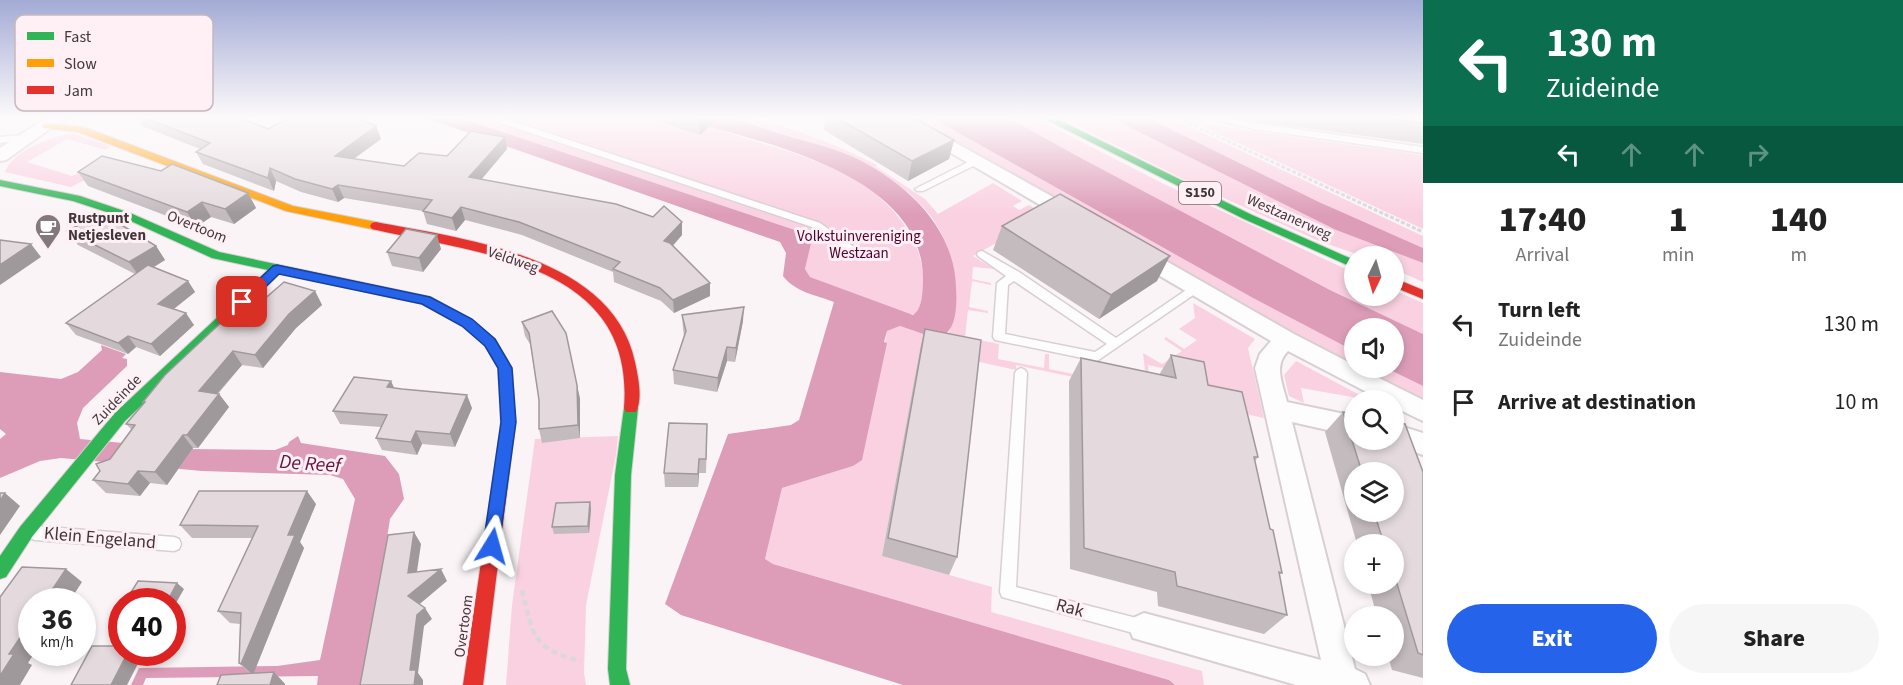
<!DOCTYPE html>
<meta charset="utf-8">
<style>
body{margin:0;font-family:"Source Sans 3",sans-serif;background:#f6f6f6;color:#222;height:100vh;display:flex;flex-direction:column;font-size:22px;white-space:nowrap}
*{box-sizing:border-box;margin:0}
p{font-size:20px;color:#767676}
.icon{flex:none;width:33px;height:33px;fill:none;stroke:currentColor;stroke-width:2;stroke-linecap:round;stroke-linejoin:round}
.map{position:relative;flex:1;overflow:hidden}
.details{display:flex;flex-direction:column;background:#fff;width:480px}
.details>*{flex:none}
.guide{background:#0b6e4f;color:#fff;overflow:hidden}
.needle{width:39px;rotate:185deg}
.tools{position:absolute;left:1344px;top:246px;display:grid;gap:12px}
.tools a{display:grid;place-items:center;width:60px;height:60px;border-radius:50%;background:#fff;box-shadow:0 3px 9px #0003;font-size:30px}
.speed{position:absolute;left:18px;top:588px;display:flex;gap:12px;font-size:30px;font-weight:700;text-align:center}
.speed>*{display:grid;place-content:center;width:78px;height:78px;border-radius:50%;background:#fff;box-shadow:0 3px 9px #0003;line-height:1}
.speed small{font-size:15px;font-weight:400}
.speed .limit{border:9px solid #d22;background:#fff;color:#111}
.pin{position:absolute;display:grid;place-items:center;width:51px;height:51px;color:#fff;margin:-26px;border-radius:12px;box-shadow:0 3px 9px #0006}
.me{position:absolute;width:66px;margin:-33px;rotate:8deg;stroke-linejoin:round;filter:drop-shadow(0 0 4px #0008)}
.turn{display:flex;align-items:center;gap:21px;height:126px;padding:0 24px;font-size:27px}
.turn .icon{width:78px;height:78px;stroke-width:2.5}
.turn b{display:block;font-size:42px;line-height:51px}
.lanes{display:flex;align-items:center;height:57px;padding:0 24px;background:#0003;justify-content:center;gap:30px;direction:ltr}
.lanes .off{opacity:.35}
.eta{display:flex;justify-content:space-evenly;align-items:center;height:102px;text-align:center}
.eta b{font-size:36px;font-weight:800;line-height:42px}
.button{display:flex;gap:12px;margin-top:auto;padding:12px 24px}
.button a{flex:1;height:69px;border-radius:36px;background:#2563eb;color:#fff;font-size:24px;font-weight:800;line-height:69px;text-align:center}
.button a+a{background:#f6f6f6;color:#222}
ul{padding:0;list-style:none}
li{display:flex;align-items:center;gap:18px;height:78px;padding:0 24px}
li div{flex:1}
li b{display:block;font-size:22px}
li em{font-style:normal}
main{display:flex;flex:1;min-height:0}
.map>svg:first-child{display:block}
</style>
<main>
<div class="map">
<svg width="1423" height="685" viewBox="0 0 1423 685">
<rect width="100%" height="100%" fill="#faf4f6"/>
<path fill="#fad1e1" d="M461,118C511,118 561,118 611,118C633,118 658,114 679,118C701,121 723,131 744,138C808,157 881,176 913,240C924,260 929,295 915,314H908L810,277L805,269L808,238L801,232Z
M728,118C775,118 835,144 877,165L875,166L925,199L938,214L993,183L1022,201L1013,206L1019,210L1029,205L1046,215L973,256L994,269L973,267L972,279L991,283V285L972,281L969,307L988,311V313L968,310L965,337L999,344L998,359L1044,368L1045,354H1049V369L1147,389L1143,353L1162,364L1182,351L1164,339L1166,337L1184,349L1197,340L1179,329L1195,318L1193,303L1255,339L1248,348L1264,418L1167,397L1191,374L1148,365L1150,393L1016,365V370L920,349L882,556L992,587L991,612L1202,671L1204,685H1175L1169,680L773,564L765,559L782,488L853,466L881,369L887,331L900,326L929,336L949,332C958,313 955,294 952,274C950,264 950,252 946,243C915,164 800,139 728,118Z
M911,118H932L1253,298L1354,351V367L1242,306Z
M1009,118H1035L1164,184L1354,273V296H1394V290L1423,303V334L1330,290L1079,157Z
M1062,118H1111L1336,230L1423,263V282L1394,269V256H1362L1319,241L1193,184Z
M1148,118H1171L1423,236V248L1319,202Z
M1184,118H1194L1210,125L1423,155V229Z
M72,133L110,146L106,150L67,139L27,162L72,176L83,171L89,178L71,187L5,172C13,150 51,137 72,133Z
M1296,361L1369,400L1301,388L1304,403L1289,396L1284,375Z
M1356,368H1386L1423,386V401Z
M618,436L616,455L586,605L584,673L586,685H506L512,605L535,439Z"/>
<path fill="#dd9db8" d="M426,118H461L801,232L811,243L805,269L810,277L913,315C923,309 923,288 923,277C921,172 756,141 679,118C695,118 713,115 729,118C746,121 764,129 781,134C804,141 828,146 851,156C903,180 955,226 956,288C957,300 957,327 945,334L929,336L900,326L887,331L884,342L887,343L862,460L853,466L782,488L765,559L773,564L1169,680L1175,685H903L681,615L665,604L728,434L791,425L799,420L834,302C816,295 795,292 783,276L786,253L780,242Z
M932,118H1009L1079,157L1330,290L1423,334V386L1386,368H1394V328H1354V351L1253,298Z
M1111,118H1148L1319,202L1423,248V263L1336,230Z
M101,345L126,354L122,358L127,359V366L83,408L77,423L80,439L188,449L275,450L288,445L289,442L298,436L301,443L385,456L399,474L404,499L390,519L364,685H317L318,676L146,678L143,685H131L139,668L277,666L320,660L355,499L343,479L330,475L202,471L61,458L40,461L0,478V439L6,434L0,429V372L61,379L78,372L102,350Z"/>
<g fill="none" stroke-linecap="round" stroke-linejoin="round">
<g stroke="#d9cfd3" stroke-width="3">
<path id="lane" d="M491,118H503L820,223L865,255L864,257H856L812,227L492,120Z
M1216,118H1230L1254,123L1423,147V153L1254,129L1217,120Z
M24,135L27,136V140L0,143V137Z
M976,158L979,159V163L923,191H917L915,189Z
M982,251L1019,272L1116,338L1192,286H1200L1202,289L1097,361L995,340L993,337L997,283L1006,276L978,256L977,254L978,252ZM1014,281L1107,344L1095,352L1005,334L1008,285Z
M1021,368L1025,370L1027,373L1016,587L1144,620L1150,622L1152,628L1150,634L1144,636L1002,597L1000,592L1015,373L1017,370Z
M35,526L174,537L179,539L181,544L179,549L174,551L35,540L30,538L28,533L30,528Z"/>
</g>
<g stroke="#d9cfd3" stroke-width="4">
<path id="street" d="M46,118H65L6,160L0,161V148Z
M891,118H911L1080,212L1082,216L1080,220H1066Z
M1138,248L1145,249L1294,334L1354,365V368H1359L1423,400V421L1394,407V400H1382L1288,351C1273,366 1283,384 1287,402L1354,416V436L1292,422L1355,669L1365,674L1370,685H1296L1133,638L1129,628L1133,618L1144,613L1321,660L1255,368L1260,354L1271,341L1131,259L1128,254L1131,249Z
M1394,424L1423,433V455L1385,441L1394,440Z"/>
</g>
<g stroke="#d9cfd3" stroke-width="2">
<path id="fast" d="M1043,118H1055L1252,215L1354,260V268L1244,219Z
M0,180L80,196L130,213L219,252L431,297L472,320L495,339L512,368L515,426L513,430L508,432L503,430L501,426L498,368L485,345L462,326L422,304L280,273L125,421L32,537L6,577L0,579V556L20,527L115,413L268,270L212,258L122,217L73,201L0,186Z
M631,402L636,404L638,408L631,475L626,669L630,685H610L608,669L615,475L624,408L626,404Z"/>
</g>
<g stroke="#d9cfd3" stroke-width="2">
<path id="slow" d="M47,123L84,127L293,206L376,222L382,226L376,230L286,211L78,132L44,128L42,126Z"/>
</g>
<g stroke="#d9cfd3" stroke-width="2">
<path id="jam" d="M376,222C464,239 613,256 635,362C638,376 643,399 636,412H626L624,408C636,261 476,254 372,229L370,226L372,223Z
M1394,278L1423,290V299L1394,287Z
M508,420L513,422L515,426L483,685H463L501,426L503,422Z"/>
</g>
<path stroke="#dad8d8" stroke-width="3" stroke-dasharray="4 2" stroke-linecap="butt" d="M1178,118L1423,232"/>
<path stroke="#dad8d8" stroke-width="4.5" stroke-dasharray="6 4" stroke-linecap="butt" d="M522,590C533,635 532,649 581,661"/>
<use href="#lane" fill="#fefdfe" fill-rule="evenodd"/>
<use href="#street" fill="#fefdfe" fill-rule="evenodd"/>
<use href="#fast" fill="#30b455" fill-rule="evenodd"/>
<use href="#slow" fill="#ff9f0a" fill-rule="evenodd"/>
<use href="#jam" fill="#e5322d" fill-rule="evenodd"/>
</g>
<path fill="#c4bbbf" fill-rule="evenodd" d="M138,118H240L268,129L376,126L381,139L353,159L404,166L447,156L507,149L482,179L653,217L682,222V235L673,246L710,283V296L674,313L661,301L614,282L613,272L522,235L465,220L456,231L427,224L423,211L344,198L338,202L301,192L276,181L274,191L203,164L196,152L200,149L142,126Z
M646,118H719L700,135Z
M825,118H914L954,140L949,159L908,181L824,130Z
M1251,118H1423V144L1254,121L1252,120Z
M78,172L248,193L256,208L234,224L211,217L196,227L88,186Z
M1002,226L1157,281L1099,319L993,250Z
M67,231L156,246L165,260L154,267L188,281L195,292L174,309L194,325L160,356L136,347L128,354L76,335L66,323L135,274L78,245Z
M441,249L423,272L392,266L387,252Z
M315,291L322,305L296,328L263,368L242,365L218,394H219L229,407L198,448H193L167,485L150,483L140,496L106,493L93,480L132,430L126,424L144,403L143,402L240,320Z
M682,315L743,321L735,362L727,361L717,392L674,384L673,370L684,336L683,329Z
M522,322L577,385L580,399V438L542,443L539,429V400L530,344L525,336Z
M925,329L957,557L949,575L882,556L920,349Z
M1171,355L1208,385L1258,457L1255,461L1270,529L1282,573L1279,575L1287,615L1264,634L1158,606L1157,592L1070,569L1069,381L1081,358L1159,375Z
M394,388L472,408L455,447L422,444L417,455L382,450L376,438L381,427L340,424L333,411Z
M1343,412L1423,472V678L1392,670L1388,656H1394V616H1377L1368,584H1394V544H1357L1325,432ZM1354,472H1394V512H1354Z
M707,437L706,473H699L698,487H665L664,473Z
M316,504L300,542L304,548L253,674L274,672L285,684V685H217L250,674L239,663L240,624L230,623L218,611L252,538H192L180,525Z
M591,509L589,533L554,534L552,527Z"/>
<path fill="#a0999b" d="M699,118H719L700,135Z
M376,126L381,139L340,169L335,156Z
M505,137L507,149L473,189L469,177Z
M954,140L949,159L908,181L912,161Z
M270,168L276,181L274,191L268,178Z
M338,185L344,198L338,202L332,189Z
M248,193L256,208L234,224L225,209Z
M202,202L211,217L196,227L187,212Z
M461,207L465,220L456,231L452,218Z
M682,222V235L665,254L664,241Z
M437,235L441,249L423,272L419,258Z
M31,244L41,257L0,285V265Z
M156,246L165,260L139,276L129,262Z
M1170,256L1157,281L1099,319L1111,295Z
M188,281L195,292L166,315L158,304Z
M710,283V296L674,313L673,300Z
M315,291L322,305L296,328L263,368L255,355L289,314Z
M744,307L743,321L735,362L736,348Z
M186,313L194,325L160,356L151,344Z
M128,336L136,347L128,354L118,343Z
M727,347V361L717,392L718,378Z
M233,351L242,365L208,404L199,391Z
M391,381L397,394L387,387Z
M577,385L580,399V438L578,425Z
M219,394L229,407L198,448L187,435Z
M467,395L472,408L455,447L450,434Z
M416,431L422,444L417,455L411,442Z
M183,435L193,448L167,485L155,472Z
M699,459V473L698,487V474Z
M138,471L150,483L140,496L128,484Z
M307,491L316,504L300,542L304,548L253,675L241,664L288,535Z
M5,493L20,506L0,535V501Z
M590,502L591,509L589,533L588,526Z
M414,532L421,544L415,585L408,573Z
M66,569L82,582L69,602H44Z
M441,569L447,581L415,608L408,596Z
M177,583L184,589L172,610V602H167Z
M425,608L432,619L424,626L418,673L423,680V685H414L410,670L417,615Z
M32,620V652H35L28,663L32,665L20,685H0V676L9,654Z
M128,652H141L143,654L127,685H111Z
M274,672L285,684V685H270Z"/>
<path fill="#e4dade" stroke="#a0999b" stroke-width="1.5" d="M145,118H240L268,129L289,118H356L376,126L335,156L404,166L419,153L447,156L471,131L505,137L469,177L616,204L653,217L664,206L682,222L664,241L670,243L710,283L673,300L660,288L613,269L620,262L519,222L461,207L452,218L423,211L432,200L338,185L332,189L295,179L270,168L268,178L196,152L210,143Z
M837,118H914L954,140L912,161Z
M1384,118H1423V123Z
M102,156L161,171L172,164L248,193L225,209L202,202L187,212L78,172Z
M1060,194L1170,256L1111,295L1002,226Z
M102,213L156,246L129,262L67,231Z
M406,229L437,235L419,258L387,252Z
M0,240L31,244L0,265Z
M148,265L188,281L158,304L186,313L151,344L128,336L118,343L66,323Z
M284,282L315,291L289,314L255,355L233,351L199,391L219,394L187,435H183L155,472L138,471L128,484L93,480L100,471L96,464L110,459L135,425L126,424L145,402H143L165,375L227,317L240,320Z
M744,307L736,348L727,347L718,378L673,370L686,331L682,315Z
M552,311L566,333L577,385L578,425L539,429V400L529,333L522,322Z
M925,329L981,340L957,557L888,538Z
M1171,355L1204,362L1208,385L1242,392L1258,457H1254L1270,529L1273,530L1282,573L1279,572L1287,615L1177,586L1175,572L1084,548L1081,358L1176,378Z
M354,377L391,381L387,387L402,389L467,395L450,434L416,431L411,442L376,438L387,415L333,411Z
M1343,412L1354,414V440H1394V422L1405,424L1423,472V655L1418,653L1394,574V544H1384L1374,512H1394V472H1362Z
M669,423L707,424L706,459H699L698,474L664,473Z
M199,491H307L288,535H295L241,664L239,663L241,613L218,611L258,526L180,525Z
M0,493H5L0,501Z
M590,502L588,526L552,527L556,503Z
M414,532L408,573L441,569L408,596L425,608L417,615L410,670H416L414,685H360L388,535Z
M22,567L66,569L44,602H32V620L9,654H14L0,676V597Z
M138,581L177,583L167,602H125Z
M92,646H122V652H128L111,685H71Z
M274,672L270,685H217L221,675Z"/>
<linearGradient id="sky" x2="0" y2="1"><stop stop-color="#a3abd5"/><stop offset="0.55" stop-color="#fdfafb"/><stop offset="1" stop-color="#fdfafb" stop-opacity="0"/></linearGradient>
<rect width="1423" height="214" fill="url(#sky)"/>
<path fill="#2563eb" stroke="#184099" stroke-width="1.5" d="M277,265L430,297L472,319L495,339L512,368L516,422L498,552L492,554L486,552L483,546L501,422L498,368L485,346L462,326L422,304L279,274L247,305H238L236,302L238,299L273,266Z"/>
<defs>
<g id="cafe-pin" transform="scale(1.35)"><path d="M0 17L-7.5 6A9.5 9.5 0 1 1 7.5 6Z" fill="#83787c" stroke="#fef0f5"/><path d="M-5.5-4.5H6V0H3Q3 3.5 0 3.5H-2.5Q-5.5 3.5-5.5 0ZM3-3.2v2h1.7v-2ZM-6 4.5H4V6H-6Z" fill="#fff"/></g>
</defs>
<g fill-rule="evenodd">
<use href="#cafe-pin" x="48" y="227"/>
</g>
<g text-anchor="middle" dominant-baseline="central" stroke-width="6" stroke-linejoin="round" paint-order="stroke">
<rect fill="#fef0f5" stroke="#7b6e73" stroke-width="1.5" x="1179" y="182" width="42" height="22" rx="4.5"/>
<g font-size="14" font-weight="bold" fill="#43363b">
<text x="1200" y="193">S150</text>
</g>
<g font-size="15" fill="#43363b" stroke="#fef0f5">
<text transform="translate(1289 217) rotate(24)">Westzanerweg</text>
<text transform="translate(197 227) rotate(22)">Overtoom</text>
<text transform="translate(513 260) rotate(19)">Veldweg</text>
<text transform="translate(117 400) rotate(-46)">Zuideinde</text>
<text transform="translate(464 626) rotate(-82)">Overtoom</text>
</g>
<g font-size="15" font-weight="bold" fill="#43363b" stroke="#fef0f5" text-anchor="start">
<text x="68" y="218">Rustpunt<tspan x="68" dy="17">Netjesleven</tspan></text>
</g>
<g font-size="15" fill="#52002f" stroke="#fef0f5">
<text x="859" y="236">Volkstuinvereniging<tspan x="859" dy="17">Westzaan</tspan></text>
</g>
<g font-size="18" fill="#43363b" stroke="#fef0f5">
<text transform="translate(100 538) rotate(5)">Klein Engeland</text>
<text transform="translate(1070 608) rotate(15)">Rak</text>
</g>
<g font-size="20" font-style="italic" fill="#63133d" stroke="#fef0f5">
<text transform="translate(310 464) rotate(4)">De Reef</text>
</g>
</g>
<rect x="15" y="15" width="198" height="96" rx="9" fill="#fef0f5" stroke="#c6b8bd" stroke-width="1.5"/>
<rect x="27" y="32" width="27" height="8" fill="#30b455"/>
<rect x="27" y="59" width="27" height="8" fill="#ff9f0a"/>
<rect x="27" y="86" width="27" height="8" fill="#e5322d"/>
<g font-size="16" fill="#43363b">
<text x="64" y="42">Fast</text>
<text x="64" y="69">Slow</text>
<text x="64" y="96">Jam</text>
</g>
</svg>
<div class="tools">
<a><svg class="needle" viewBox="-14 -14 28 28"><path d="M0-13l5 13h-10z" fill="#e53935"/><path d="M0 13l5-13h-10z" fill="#767676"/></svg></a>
<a><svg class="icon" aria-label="sound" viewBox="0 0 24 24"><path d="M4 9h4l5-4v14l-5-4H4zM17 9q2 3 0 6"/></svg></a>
<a><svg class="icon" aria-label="search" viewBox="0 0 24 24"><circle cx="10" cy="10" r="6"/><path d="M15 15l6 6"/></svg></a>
<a><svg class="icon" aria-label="layers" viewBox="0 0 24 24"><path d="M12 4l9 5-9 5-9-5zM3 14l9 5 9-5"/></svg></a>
<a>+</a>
<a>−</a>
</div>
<div class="speed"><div>36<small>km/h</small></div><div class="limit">40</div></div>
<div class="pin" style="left:242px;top:302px;background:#d93025"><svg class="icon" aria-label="arrive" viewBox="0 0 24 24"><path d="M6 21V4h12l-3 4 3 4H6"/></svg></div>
<svg class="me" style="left:492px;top:546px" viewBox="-20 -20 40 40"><path d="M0-17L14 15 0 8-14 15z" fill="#2563eb" stroke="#fff" stroke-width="4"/></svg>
</div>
<section class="details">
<div class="guide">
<div class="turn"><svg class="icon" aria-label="left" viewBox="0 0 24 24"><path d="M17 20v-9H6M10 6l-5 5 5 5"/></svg><div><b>130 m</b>Zuideinde</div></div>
<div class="lanes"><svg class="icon" aria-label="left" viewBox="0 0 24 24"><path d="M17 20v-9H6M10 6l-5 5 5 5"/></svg><svg class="icon off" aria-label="ahead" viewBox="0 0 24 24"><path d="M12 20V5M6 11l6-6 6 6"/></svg><svg class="icon off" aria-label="ahead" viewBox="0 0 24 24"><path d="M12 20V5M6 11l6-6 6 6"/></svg><svg class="icon off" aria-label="right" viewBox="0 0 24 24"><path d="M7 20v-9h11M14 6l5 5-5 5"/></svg></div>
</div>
<div class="eta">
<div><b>17:40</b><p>Arrival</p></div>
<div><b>1</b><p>min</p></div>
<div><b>140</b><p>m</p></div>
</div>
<ul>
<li><svg class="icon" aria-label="left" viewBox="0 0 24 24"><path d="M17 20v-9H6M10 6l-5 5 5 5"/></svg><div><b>Turn left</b><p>Zuideinde</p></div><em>130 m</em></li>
<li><svg class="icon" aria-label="arrive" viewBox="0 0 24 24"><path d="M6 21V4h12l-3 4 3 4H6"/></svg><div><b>Arrive at destination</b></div><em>10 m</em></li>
</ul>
<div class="button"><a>Exit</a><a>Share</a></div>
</section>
</main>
